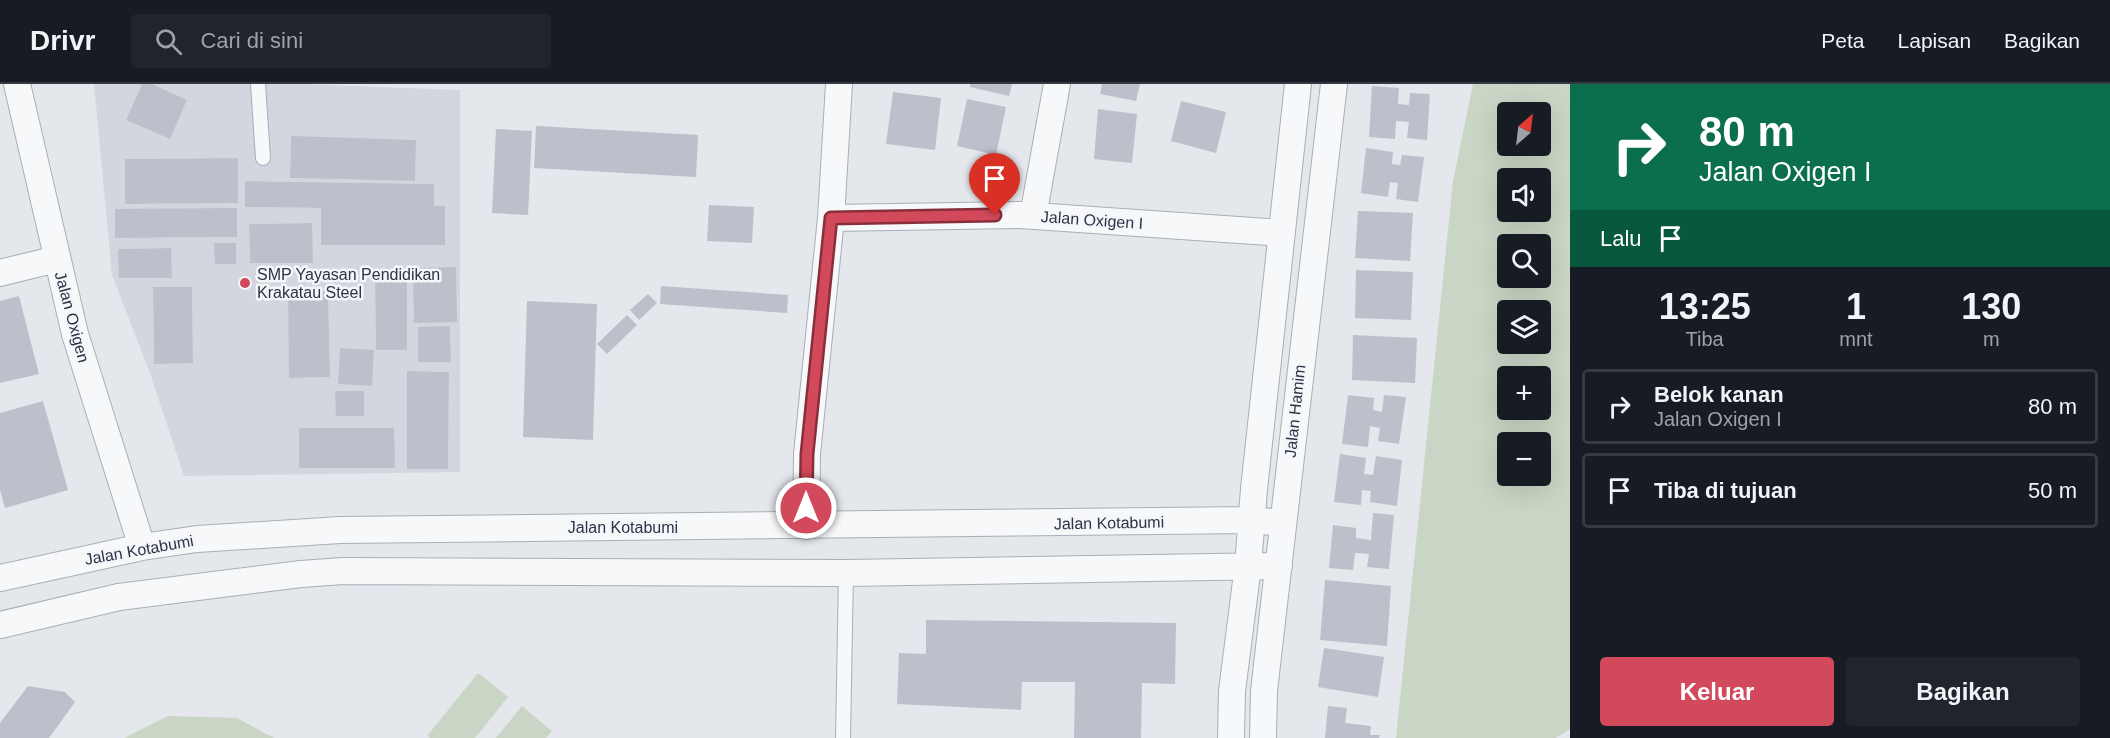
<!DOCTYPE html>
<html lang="id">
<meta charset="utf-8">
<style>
body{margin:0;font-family:Arial,sans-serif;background:#20242c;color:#f1f3f6;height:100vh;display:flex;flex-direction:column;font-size:22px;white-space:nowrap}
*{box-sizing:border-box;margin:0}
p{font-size:20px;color:#9ea1a6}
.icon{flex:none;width:33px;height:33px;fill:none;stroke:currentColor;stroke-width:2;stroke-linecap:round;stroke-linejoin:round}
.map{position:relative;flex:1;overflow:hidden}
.sheet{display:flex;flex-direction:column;background:#171b24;width:540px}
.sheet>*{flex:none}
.guide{background:#0b6e4f;color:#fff;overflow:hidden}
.needle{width:39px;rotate:28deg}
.tools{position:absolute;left:1497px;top:18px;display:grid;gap:12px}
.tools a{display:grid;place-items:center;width:54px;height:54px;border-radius:6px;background:#171b24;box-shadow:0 6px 24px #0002;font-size:30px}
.pin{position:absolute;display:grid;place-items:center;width:51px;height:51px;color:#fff;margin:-62px -26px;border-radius:50% 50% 50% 0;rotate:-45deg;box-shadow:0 0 6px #0007}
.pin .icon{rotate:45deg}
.me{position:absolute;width:66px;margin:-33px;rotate:0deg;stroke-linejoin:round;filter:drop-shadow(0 0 4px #0008)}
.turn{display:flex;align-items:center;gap:21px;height:126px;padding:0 30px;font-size:27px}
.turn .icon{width:78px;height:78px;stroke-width:2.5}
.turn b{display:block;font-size:42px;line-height:51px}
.then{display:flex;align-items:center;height:57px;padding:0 30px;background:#0003;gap:12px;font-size:22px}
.eta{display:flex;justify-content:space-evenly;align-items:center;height:102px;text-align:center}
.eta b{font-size:36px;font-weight:700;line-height:42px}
.button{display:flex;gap:12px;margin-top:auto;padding:12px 30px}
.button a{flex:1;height:69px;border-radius:6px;background:#d1495b;color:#fff;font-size:24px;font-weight:700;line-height:69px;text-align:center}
.button a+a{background:#20242c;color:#f1f3f6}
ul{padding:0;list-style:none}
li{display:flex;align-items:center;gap:18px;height:75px;margin:0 12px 9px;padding:0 18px;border:3px solid #363941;border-radius:6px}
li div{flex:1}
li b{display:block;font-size:22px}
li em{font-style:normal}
header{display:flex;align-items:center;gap:36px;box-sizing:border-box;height:84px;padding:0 30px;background:#171b24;border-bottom:2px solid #363941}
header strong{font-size:28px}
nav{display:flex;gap:33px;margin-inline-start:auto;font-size:21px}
.search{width:420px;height:54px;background:#20242c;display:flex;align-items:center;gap:15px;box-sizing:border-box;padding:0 21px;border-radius:6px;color:#9ea1a6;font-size:22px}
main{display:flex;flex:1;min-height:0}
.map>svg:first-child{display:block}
</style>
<header>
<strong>Drivr</strong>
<div class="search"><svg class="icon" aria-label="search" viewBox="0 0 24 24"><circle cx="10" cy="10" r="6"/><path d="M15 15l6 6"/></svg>Cari di sini</div>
<nav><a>Peta</a><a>Lapisan</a><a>Bagikan</a></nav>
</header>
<main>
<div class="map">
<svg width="1570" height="654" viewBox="0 0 1570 654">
<rect width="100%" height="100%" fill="#e4e7ec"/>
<path fill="#d2d6de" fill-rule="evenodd" d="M94,0H142L126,36L170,55L187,16L152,0H299L460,6V388L184,392L150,289L112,191ZM291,53L415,56V97L290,94ZM237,74L238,119L125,120V75ZM245,97L433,100L434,122H444L321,124L245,123ZM115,125L237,153L115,154ZM312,139V179H250L249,140ZM171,164V194H119V165ZM375,194H406V266L376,265ZM192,203L193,279H154L153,204ZM328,207L330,293L290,294L288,208ZM418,243H450L451,277L418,278ZM340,264L374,266L372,302L338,300ZM408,287L449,288L448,385ZM336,307H364V332H336ZM299,344H394V384H300Z"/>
<path fill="#c9d6c5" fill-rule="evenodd" d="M1473,0H1570V645L1556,654H1396L1453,97ZM1508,28H1540V62H1508ZM1508,94H1540V128H1508ZM1508,160H1540V194H1508ZM1508,226H1540V260H1508ZM1508,292H1540V326H1508ZM1508,358H1540V392H1508Z
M478,589L508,613L475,654H430L427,652Z
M522,622L552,647L546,654H496Z
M168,632L237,634L274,654H124Z"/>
<path fill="#bbc0ca" d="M142,0H152L187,16L170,55L126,36Z
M970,0H1012L1009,12L970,3Z
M1102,0H1140L1136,17L1100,10Z
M1372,2L1399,4L1398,20L1409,21L1410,9L1430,10L1427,56L1407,54L1409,38L1396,37L1395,55L1369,53Z
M893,8L941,14L935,66L886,60Z
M967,15L1006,23L996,71L957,62Z
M1181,17L1226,28L1216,69L1171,57Z
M1098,25L1137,30L1132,79L1094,75Z
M536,42L698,51L696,93L534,84Z
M496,45L532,47L528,131L492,129Z
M291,52L416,56L415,97L290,94Z
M1366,64L1393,68L1392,80L1400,81L1402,71L1424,73L1418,118L1396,115L1398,99L1390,98L1388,113L1361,109Z
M238,74V119L125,120V75Z
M245,97L434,100V122H445V161H321V124L245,123Z
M709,121L754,123L752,159L707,157Z
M237,124V153L115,154V125Z
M1358,127L1413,129L1410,177L1355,174Z
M312,139L313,179H250L249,140Z
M214,159H236V180H215Z
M171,164L172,194H119L118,165Z
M456,183L457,238L414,239L413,184Z
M1356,186L1413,188L1411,236L1355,234Z
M375,194H407V266H376Z
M661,202L788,211L787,229L660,220Z
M153,203H192L193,279L154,280Z
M328,207L330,293L289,294L288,208Z
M648,210L657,219L639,236L630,226Z
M19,212L39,290L0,299V217Z
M527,217L597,220L593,356L523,353Z
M627,231L637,241L607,270L597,260Z
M450,242L451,278H418V243Z
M1353,251L1417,254L1415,299L1352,296Z
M340,264L374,266L372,302L338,300Z
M407,287L449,288L448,385H407Z
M335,307H364V332H336Z
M1348,311L1374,314L1373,326L1382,328L1384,311L1406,313L1399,360L1378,357L1380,344L1370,342L1368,363L1342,360Z
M43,317L68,406L5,424L0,406V329Z
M299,344H394L395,384H299Z
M1340,370L1366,374L1364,390L1373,391L1376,372L1402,376L1397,422L1370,418L1371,407L1362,406L1361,421L1334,418Z
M1373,429L1394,431L1389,485L1367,483L1369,470L1355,469L1353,486L1329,484L1333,441L1356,444V454L1371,456Z
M1325,496L1391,502L1387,562L1320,556Z
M926,536L1176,539L1175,600L1142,599L1141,654H1074L1075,598H1022L1021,626L897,620L899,569L926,570Z
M1324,564L1384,573L1378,613L1318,603Z
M28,602L65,608L75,618L49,654H0V639Z
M1328,622L1347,624L1345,639L1371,642L1370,651H1380L1379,654H1325Z"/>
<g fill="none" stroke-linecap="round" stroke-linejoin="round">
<g stroke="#a9aeb7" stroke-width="16">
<path id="lane" d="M258,0L263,74
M843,654L846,489"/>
</g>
<g stroke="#a9aeb7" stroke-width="28">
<path id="street" d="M17,0L75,250L142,463
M1033,132L1057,0
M831,134L1020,131L1282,149
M0,189L57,175
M806,442L807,370L831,134L839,0
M0,494L142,463L197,455L340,446L1251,436L1283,439
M0,541L119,513L301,490L343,487L846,489L1279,482
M1231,654L1232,607L1248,482L1254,405L1298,0
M1263,654L1264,607L1334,0"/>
</g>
<use href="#lane" stroke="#f7f8fa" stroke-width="14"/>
<use href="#street" stroke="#f7f8fa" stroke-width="26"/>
</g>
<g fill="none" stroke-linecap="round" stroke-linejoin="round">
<g stroke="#882f3b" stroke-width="15">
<path id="route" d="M806,424L807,370L831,134L995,131"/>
</g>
<use href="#route" stroke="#d1495b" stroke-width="10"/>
</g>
<circle fill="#d1495b" stroke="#f4f6f9" stroke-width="2" cx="245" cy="199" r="6"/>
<g text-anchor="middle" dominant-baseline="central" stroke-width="5" stroke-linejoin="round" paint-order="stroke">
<g font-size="16" fill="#2b3445" stroke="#f4f6f9">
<text transform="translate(1092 136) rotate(4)">Jalan Oxigen I</text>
<text transform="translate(72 233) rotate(75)">Jalan Oxigen</text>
<text transform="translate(1295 327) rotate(-84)">Jalan Hamim</text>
<text transform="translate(1109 439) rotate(-1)">Jalan Kotabumi</text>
<text x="623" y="443">Jalan Kotabumi</text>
<text transform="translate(139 466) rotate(-10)">Jalan Kotabumi</text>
</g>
<g font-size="16" fill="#2b3445" stroke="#f4f6f9" text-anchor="start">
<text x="257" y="190">SMP Yayasan Pendidikan<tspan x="257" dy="18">Krakatau Steel</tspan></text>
</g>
</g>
</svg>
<div class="tools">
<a><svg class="needle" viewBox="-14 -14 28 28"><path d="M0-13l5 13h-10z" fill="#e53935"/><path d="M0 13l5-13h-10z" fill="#9ea1a6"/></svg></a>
<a><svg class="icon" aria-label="sound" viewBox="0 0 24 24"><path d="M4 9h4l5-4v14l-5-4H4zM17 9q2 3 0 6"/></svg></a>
<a><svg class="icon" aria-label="search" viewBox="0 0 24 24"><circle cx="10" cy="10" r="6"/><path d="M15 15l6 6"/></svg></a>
<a><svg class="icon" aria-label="layers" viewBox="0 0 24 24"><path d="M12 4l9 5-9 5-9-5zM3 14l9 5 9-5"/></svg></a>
<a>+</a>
<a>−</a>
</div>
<div class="pin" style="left:995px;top:131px;background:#d93025"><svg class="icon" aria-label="arrive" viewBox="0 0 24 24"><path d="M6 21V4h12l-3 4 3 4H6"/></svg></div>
<svg class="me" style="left:806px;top:424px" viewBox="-20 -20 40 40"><circle r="17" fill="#d1495b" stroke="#fff" stroke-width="3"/><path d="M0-11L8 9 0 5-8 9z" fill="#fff"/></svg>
</div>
<section class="sheet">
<div class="guide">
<div class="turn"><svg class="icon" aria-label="right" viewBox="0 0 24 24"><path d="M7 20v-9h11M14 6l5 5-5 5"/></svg><div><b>80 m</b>Jalan Oxigen I</div></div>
<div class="then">Lalu<svg class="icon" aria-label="arrive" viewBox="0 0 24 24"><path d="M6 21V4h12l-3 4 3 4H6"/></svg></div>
</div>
<div class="eta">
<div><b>13:25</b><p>Tiba</p></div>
<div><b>1</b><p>mnt</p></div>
<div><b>130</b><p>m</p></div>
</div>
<ul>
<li><svg class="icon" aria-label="right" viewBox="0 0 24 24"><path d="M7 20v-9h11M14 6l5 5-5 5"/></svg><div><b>Belok kanan</b><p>Jalan Oxigen I</p></div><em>80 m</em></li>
<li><svg class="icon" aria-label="arrive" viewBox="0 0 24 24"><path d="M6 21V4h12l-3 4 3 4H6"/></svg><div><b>Tiba di tujuan</b></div><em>50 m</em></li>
</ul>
<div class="button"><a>Keluar</a><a>Bagikan</a></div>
</section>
</main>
